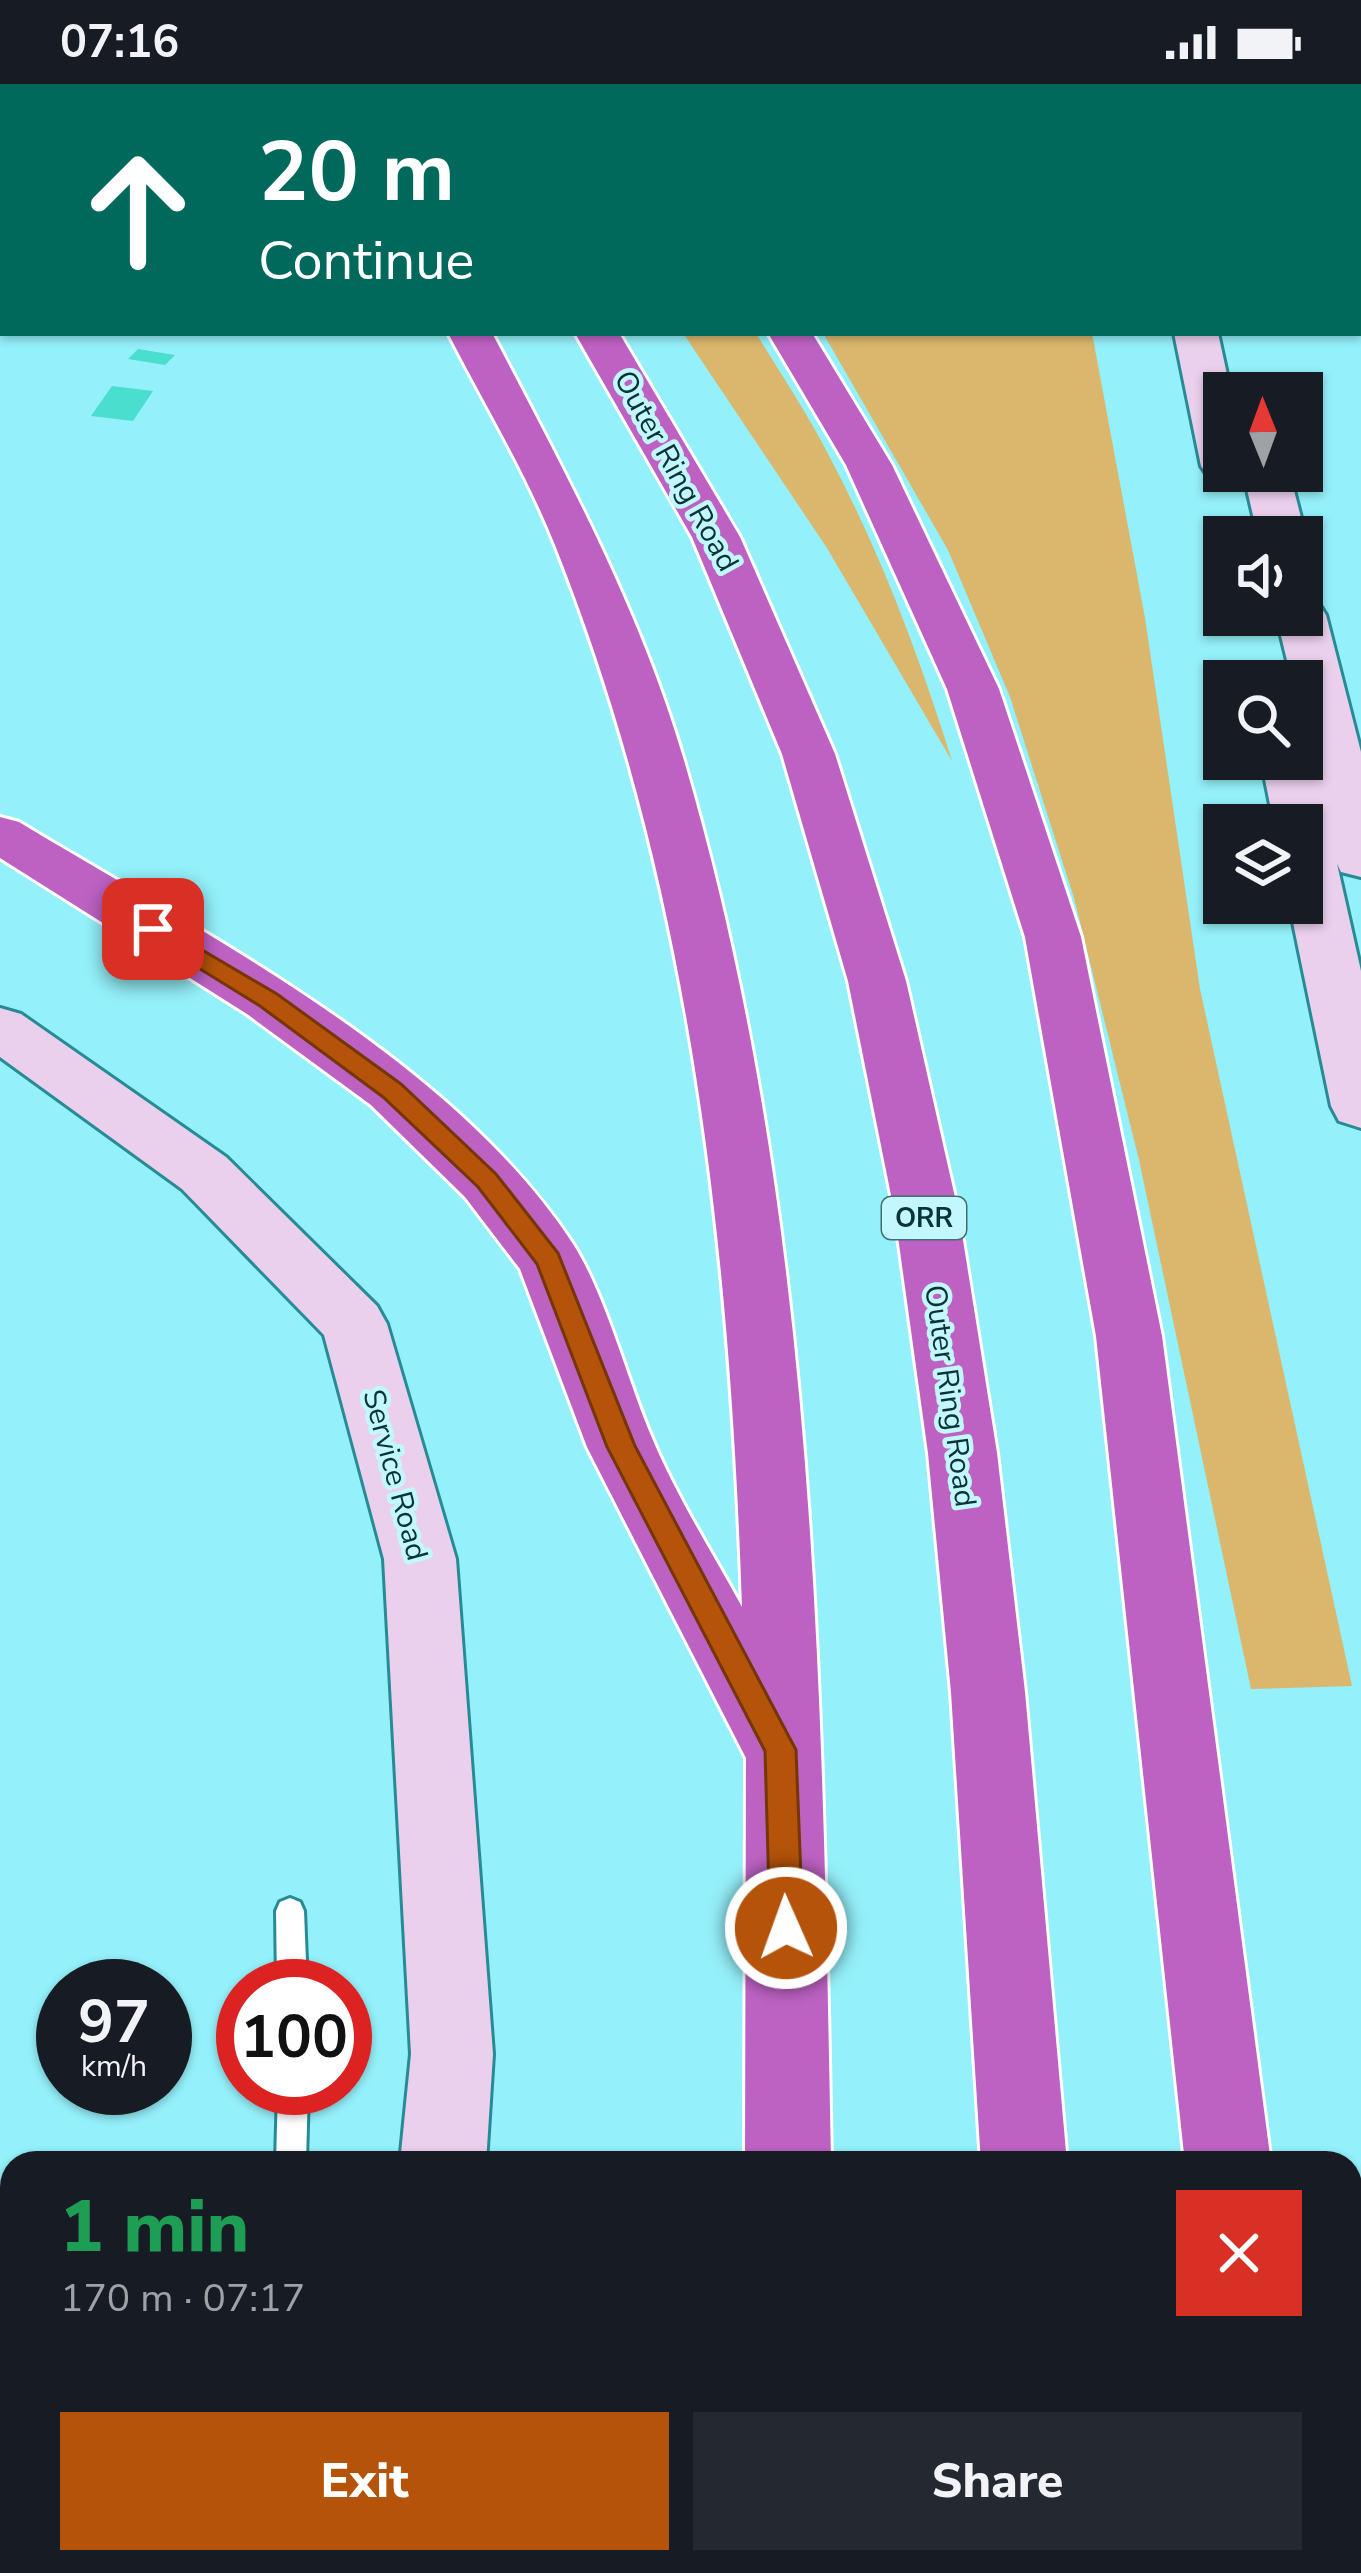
<!DOCTYPE html>
<meta charset="utf-8">
<style>
body{margin:0;font-family:"Nunito Sans",sans-serif;background:#242831;color:#f1f3f6;height:100vh;display:flex;flex-direction:column;font-size:45px;white-space:nowrap}
*{box-sizing:border-box;margin:0}
p{font-size:39px;color:#9ea1a6}
.icon{flex:none;width:66px;height:66px;fill:none;stroke:currentColor;stroke-width:2;stroke-linecap:round;stroke-linejoin:round}
.map{position:relative;flex:1;overflow:hidden}
.panel{position:absolute;left:0px;top:2067px;width:1362px;height:423px;display:flex;flex-direction:column;background:#171b24;border-radius:36px 36px 0 0;box-shadow:0 3px 9px #0004}
.panel>*{flex:none}
.hud{position:absolute;left:0px;top:0px;width:1362px;height:252px;box-shadow:0 3px 9px #0004;background:#00695c;color:#fff;overflow:hidden}
.needle{width:78px;rotate:359deg}
.controls{position:absolute;left:1203px;top:288px;display:grid;gap:24px}
.controls a{display:grid;place-items:center;width:120px;height:120px;border-radius:0px;background:#171b24;box-shadow:0 3px 9px #0004;font-size:60px}
.speed{position:absolute;left:36px;top:1875px;display:flex;gap:24px;font-size:60px;font-weight:700;text-align:center}
.speed>*{display:grid;place-content:center;width:156px;height:156px;border-radius:50%;background:#171b24;box-shadow:0 3px 9px #0004;line-height:1}
.speed small{font-size:30px;font-weight:400}
.speed .limit{border:18px solid #d22;background:#fff;color:#111}
.pin{position:absolute;display:grid;place-items:center;width:102px;height:102px;color:#fff;margin:-51px;border-radius:24px;box-shadow:0 6px 18px #0006}
.me{position:absolute;width:132px;margin:-66px;rotate:358deg;stroke-linejoin:round;filter:drop-shadow(0 0 9px #0008)}
.turn{display:flex;align-items:center;gap:42px;height:252px;padding:0 60px;font-size:54px}
.turn .icon{width:156px;height:156px;stroke-width:2.5}
.turn b{display:block;font-size:84px;line-height:102px}
.round{display:grid;place-items:center;flex:none;width:126px;height:126px;border-radius:0px;background:#242831}
.overview{display:flex;align-items:center;justify-content:space-between;height:204px;padding:0 60px}
h1{font-size:72px;font-weight:800;line-height:90px;color:#1e9e55}
.button{display:flex;gap:24px;margin-top:auto;padding:24px 60px}
.button a{flex:1;height:138px;border-radius:0px;background:#b45309;color:#fff;font-size:48px;font-weight:800;line-height:138px;text-align:center}
.button a+a{background:#242831;color:#f1f3f6}
.status{display:flex;justify-content:space-between;align-items:center;height:84px;padding:0 60px;background:#171b24;direction:ltr}
.status svg{height:33px;fill:currentColor}
.map>svg:first-child{display:block}
</style>
<div class="status"><b>07:16</b><svg viewBox="0 0 49 12"><path d="M0 12V9h3v3zM5 12V6h3v6zM10 12V3h3v9zM15 12V0h3v12zM26 1h20v11H26zM47 4h2v5h-2z"/></svg></div>
<div class="map">
<svg width="1361" height="2489" viewBox="0 0 1361 2489">
<rect width="100%" height="100%" fill="#94f0fa"/>
<path fill="#dab76d" d="M683,249H756C780,289 806,327 827,368C880,467 919,571 952,677L827,464Z
M823,249H1092L1145,534L1200,905L1352,1602L1251,1605L1139,1076L1074,814L1010,613L948,466Z"/>
<path fill="#4adece" d="M138,265L175,271L165,281L128,275Z
M112,302L153,307L133,337L91,332Z"/>
<g fill="none" stroke-linecap="round" stroke-linejoin="round">
<g stroke="#278b95" stroke-width="6">
<path id="lane" d="M290,1814L300,1818L304,1827L307,1902H277L276,1827L280,1818Z
M278,2004H308L306,2079H276Z
M223,2478H257L255,2489H221Z"/>
</g>
<g stroke="#278b95" stroke-width="6">
<path id="street" d="M1359,7H1361V23H1359Z
M1359,217H1361V235H1359Z"/>
</g>
<g stroke="#278b95" stroke-width="6">
<path id="secondary" d="M1163,0H1201L1202,3H1164Z
M1174,249H1218L1231,309H1224V387H1289L1306,453L1302,459V453H1258L1243,388L1224,396L1208,392L1201,382Z
M1302,516L1319,520L1326,531L1361,668V793L1341,788L1337,780L1361,887V1044L1339,1037L1331,1022L1289,819H1302V741H1274L1261,675H1302V663L1308,667L1302,641V597H1292L1276,531H1302Z
M0,924L21,930L226,1073L377,1222L387,1240L456,1475L493,1970L486,2079H400L411,1970L384,1475L324,1251L182,1105L0,973Z
M362,2478H456L455,2489H361Z"/>
</g>
<g stroke="#fff" stroke-width="6">
<path id="highway" d="M32,0H70L31,3Z
M246,0H285L287,3H248Z
M365,0H404L406,3H367Z
M569,0H607L609,3H571Z
M3,44V69L0,70V45Z
M448,249H492C565,388 641,528 685,680C818,1135 822,1609 831,2079H745L746,1674L587,1363L520,1185L465,1113L371,1021L247,930L0,774V733L19,738C204,850 452,975 573,1160C606,1212 627,1296 652,1354C676,1412 712,1468 742,1523C730,1160 690,800 555,461C526,388 484,319 448,249Z
M575,249H619L740,453L835,670L906,897L959,1131L997,1369L1025,1608L1067,2079H981L951,1608L928,1369L895,1131L848,897L782,670L692,453Z
M768,249H812L892,381L999,605L1081,853L1162,1252L1271,2079H1185L1096,1252L1025,853L947,605L846,381Z
M744,2478H838V2489H744Z
M1007,2478H1101L1102,2489H1008Z
M1225,2478H1319L1320,2489H1226Z"/>
</g>
<use href="#lane" fill="#fff" fill-rule="evenodd"/>
<use href="#street" fill="#fff" fill-rule="evenodd"/>
<use href="#secondary" fill="#ebd0ed" fill-rule="evenodd"/>
<use href="#highway" fill="#bd62c3" fill-rule="evenodd"/>
</g>
<path fill="#b45309" stroke="#753606" stroke-width="3" d="M153,837L277,910L401,1000L496,1090L558,1169L635,1362L796,1666L803,1844L798,1855L786,1860L775,1855L770,1844L765,1667L607,1363L537,1180L478,1103L383,1013L260,922L145,851V840Z"/>
<g text-anchor="middle" dominant-baseline="central" stroke-width="9" stroke-linejoin="round" paint-order="stroke">
<rect fill="#c2f7fd" stroke="#416e72" stroke-width="3" x="882" y="1113" width="84" height="42" rx="9"/>
<g font-size="27" font-weight="bold" fill="#0a3337">
<text x="924" y="1134">ORR</text>
</g>
<g font-size="30" fill="#0a3337" stroke="#c2f7fd">
<text transform="translate(676 387) rotate(61)">Outer Ring Road</text>
<text transform="translate(950 1312) rotate(82)">Outer Ring Road</text>
<text transform="translate(395 1391) rotate(75)">Service Road</text>
</g>
</g>
</svg>
<div class="controls">
<a><svg class="needle" viewBox="-14 -14 28 28"><path d="M0-13l5 13h-10z" fill="#e53935"/><path d="M0 13l5-13h-10z" fill="#9ea1a6"/></svg></a>
<a><svg class="icon" aria-label="sound" viewBox="0 0 24 24"><path d="M4 9h4l5-4v14l-5-4H4zM17 9q2 3 0 6"/></svg></a>
<a><svg class="icon" aria-label="search" viewBox="0 0 24 24"><circle cx="10" cy="10" r="6"/><path d="M15 15l6 6"/></svg></a>
<a><svg class="icon" aria-label="layers" viewBox="0 0 24 24"><path d="M12 4l9 5-9 5-9-5zM3 14l9 5 9-5"/></svg></a>
</div>
<div class="speed"><div>97<small>km/h</small></div><div class="limit">100</div></div>
<div class="pin" style="left:153px;top:845px;background:#d93025"><svg class="icon" aria-label="arrive" viewBox="0 0 24 24"><path d="M6 21V4h12l-3 4 3 4H6"/></svg></div>
<svg class="me" style="left:786px;top:1844px" viewBox="-20 -20 40 40"><circle r="17" fill="#b45309" stroke="#fff" stroke-width="3"/><path d="M0-11L8 9 0 5-8 9z" fill="#fff"/></svg>
<div class="hud">
<div class="turn"><svg class="icon" aria-label="ahead" viewBox="0 0 24 24"><path d="M12 20V5M6 11l6-6 6 6"/></svg><div><b>20 m</b>Continue</div></div>
</div>
<section class="panel">
<div class="overview"><div><h1>1 min</h1><p>170 m · 07:17</p></div><a class="round" style="background:#d93025;color:#fff"><svg class="icon" aria-label="close" viewBox="0 0 24 24"><path d="M6 6l12 12M18 6L6 18"/></svg></a></div>
<div class="button"><a>Exit</a><a>Share</a></div>
</section>
</div>
